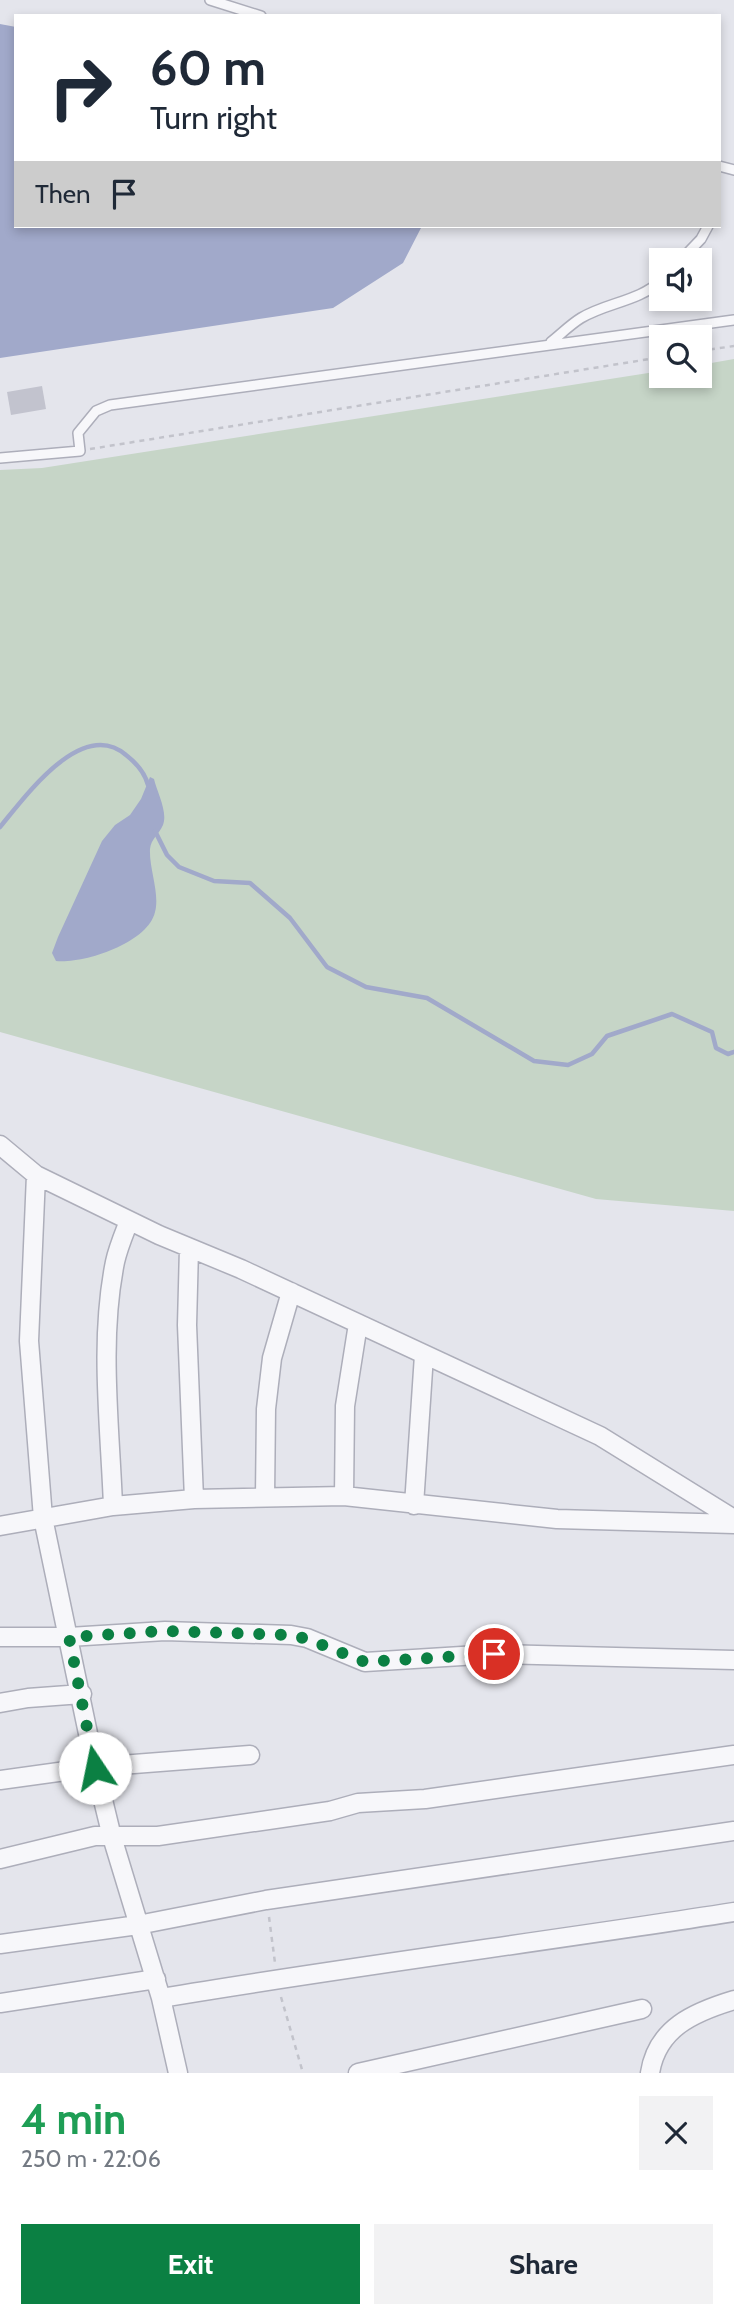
<!DOCTYPE html>
<meta charset="utf-8">
<style>
body{margin:0;font-family:Cabin,sans-serif;background:#f2f2f3;color:#1f2937;height:100vh;display:flex;flex-direction:column;font-size:26px;white-space:nowrap}
*{box-sizing:border-box;margin:0}
p{font-size:23px;color:#747a83}
.icon{flex:none;width:38px;height:38px;fill:none;stroke:currentColor;stroke-width:2;stroke-linecap:round;stroke-linejoin:round}
.map{position:relative;height:2073px;overflow:hidden}
.details{display:flex;flex-direction:column;background:#fff;flex:1}
.details>*{flex:none}
.hud{position:absolute;left:14px;top:14px;width:707px;height:214px;border-radius:0px;box-shadow:0 4px 10px #0003;background:#fff;color:#1f2937;overflow:hidden}
.controls{position:absolute;left:649px;top:248px;display:grid;gap:14px}
.controls a{display:grid;place-items:center;width:63px;height:63px;border-radius:0px;background:#fff;box-shadow:0 4px 10px #0003;font-size:35px}
.pin{position:absolute;display:grid;place-items:center;width:60px;height:60px;color:#fff;margin:-30px;border:4px solid #fff;border-radius:50%;box-shadow:0 2px 7px #0007}
.me{position:absolute;width:77px;margin:-38px;rotate:349deg;stroke-linejoin:round;filter:drop-shadow(0 0 5px #0008)}
.turn{display:flex;align-items:center;gap:24px;height:147px;padding:0 21px;font-size:32px}
.turn .icon{width:91px;height:91px;stroke-width:2.5}
.turn b{display:block;font-size:49px;line-height:60px}
.then{display:flex;align-items:center;height:66px;padding:0 21px;background:#0003;gap:14px;font-size:26px}
.round{display:grid;place-items:center;flex:none;width:74px;height:74px;border-radius:0px;background:#f2f2f3}
.headline{display:flex;align-items:center;justify-content:space-between;height:119px;padding:0 21px}
h1{font-size:42px;font-weight:700;line-height:52px;color:#1e9e55}
.action{display:flex;gap:14px;margin-top:auto;padding:14px 21px}
.action a{flex:1;height:80px;border-radius:0px;background:#0b8043;color:#fff;font-size:28px;font-weight:700;line-height:80px;text-align:center}
.action a+a{background:#f2f2f3;color:#1f2937}
.map>svg:first-child{display:block}
</style>
<div class="map">
<svg width="734" height="2073" viewBox="0 0 734 2073">
<rect width="100%" height="100%" fill="#e4e5ec"/>
<path fill="#c6d5c7" d="M734,359V1211L596,1199L0,1032V470L42,468L661,371L662,376H700V365Z"/>
<path fill="#a1a9ca" d="M0,24L16,27V226H422L403,263L333,308L0,358Z
M150,777L154,779C157,792 168,812 163,825C159,834 151,839 150,849C149,869 160,893 155,912C148,943 84,964 56,961L52,953L58,937L102,841L115,825L130,815L141,799Z"/>
<g fill="none" stroke-linecap="round" stroke-linejoin="round">
<path stroke="#a1a9ca" stroke-width="4.5" d="M0,827C25,797 82,717 126,755C135,762 145,773 148,785
M155,831L167,855L179,867L214,881L250,883L290,918L327,967L366,987L427,998L534,1061L568,1065L592,1054L607,1036L672,1014L712,1032L716,1048L728,1054L734,1052"/>
</g>
<path fill="#c2c3ce" d="M42,386L46,409L11,415L7,392Z"/>
<g fill="none" stroke-linecap="round" stroke-linejoin="round">
<g stroke="#adaeba" stroke-width="12">
<path id="lane" d="M210,0L261,16
M719,166L734,170
M680,261L701,239L708,226
M551,342C561,334 571,324 581,318C608,302 638,302 662,280
M0,458L80,451L78,433L96,411L110,405L734,320"/>
</g>
<g stroke="#adaeba" stroke-width="21">
<path id="street" d="M0,1145L36,1175L159,1235L241,1269L600,1436L734,1519
M36,1175L29,1341L43,1518L95,1767L112,1837L161,1998L178,2073
M189,1248L187,1325L194,1499
M265,1496L266,1409L272,1358L291,1292
M344,1496L345,1406L358,1324
M414,1505L424,1355
M113,1506C110,1426 99,1341 115,1262C118,1248 124,1234 129,1221
M0,1526L113,1506L194,1499L344,1496L557,1519L734,1524
M0,1637H69L165,1631L291,1635L307,1638L365,1662L494,1654L734,1660
M0,1703L28,1698L82,1694
M0,1780L95,1767L250,1755
M0,1859L95,1836H158L330,1811L358,1803L425,1799L734,1755
M0,1944L138,1925L266,1900L734,1831
M161,1998C352,1966 543,1942 734,1912
M0,2003L156,1979
M358,2073L642,2009
M650,2073C657,2028 694,2012 734,2000"/>
</g>
<path stroke="#c2c3cb" stroke-width="2.5" stroke-dasharray="5 5" stroke-linecap="butt" d="M700,351L734,346
M90,449L662,357
M269,1917L275,1963
M281,1997L303,2073"/>
<use href="#lane" stroke="#f7f7fa" stroke-width="9"/>
<use href="#street" stroke="#f7f7fa" stroke-width="18"/>
</g>
<g fill="none" stroke-linecap="round" stroke-linejoin="round">
<path stroke="#0b8043" stroke-width="12" stroke-dasharray="0 21.6" d="M95,1768L69,1637L165,1631L291,1635L307,1639L365,1662L494,1654"/>
</g>
</svg>
<div class="controls">
<a><svg class="icon" aria-label="sound" viewBox="0 0 24 24"><path d="M4 9h4l5-4v14l-5-4H4zM17 9q2 3 0 6"/></svg></a>
<a><svg class="icon" aria-label="search" viewBox="0 0 24 24"><circle cx="10" cy="10" r="6"/><path d="M15 15l6 6"/></svg></a>
</div>
<div class="pin" style="left:494px;top:1654px;background:#d93025"><svg class="icon" aria-label="arrive" viewBox="0 0 24 24"><path d="M6 21V4h12l-3 4 3 4H6"/></svg></div>
<svg class="me" style="left:95px;top:1768px" viewBox="-20 -20 40 40"><circle r="19" fill="#fff"/><path d="M0-13L10 11 0 6-10 11z" fill="#0b8043"/></svg>
<div class="hud">
<div class="turn"><svg class="icon" aria-label="right" viewBox="0 0 24 24"><path d="M7 20v-9h11M14 6l5 5-5 5"/></svg><div><b>60 m</b>Turn right</div></div>
<div class="then">Then<svg class="icon" aria-label="arrive" viewBox="0 0 24 24"><path d="M6 21V4h12l-3 4 3 4H6"/></svg></div>
</div>
</div>
<section class="details">
<div class="headline"><div><h1>4 min</h1><p>250 m · 22:06</p></div><a class="round"><svg class="icon" aria-label="close" viewBox="0 0 24 24"><path d="M6 6l12 12M18 6L6 18"/></svg></a></div>
<div class="action"><a>Exit</a><a>Share</a></div>
</section>
